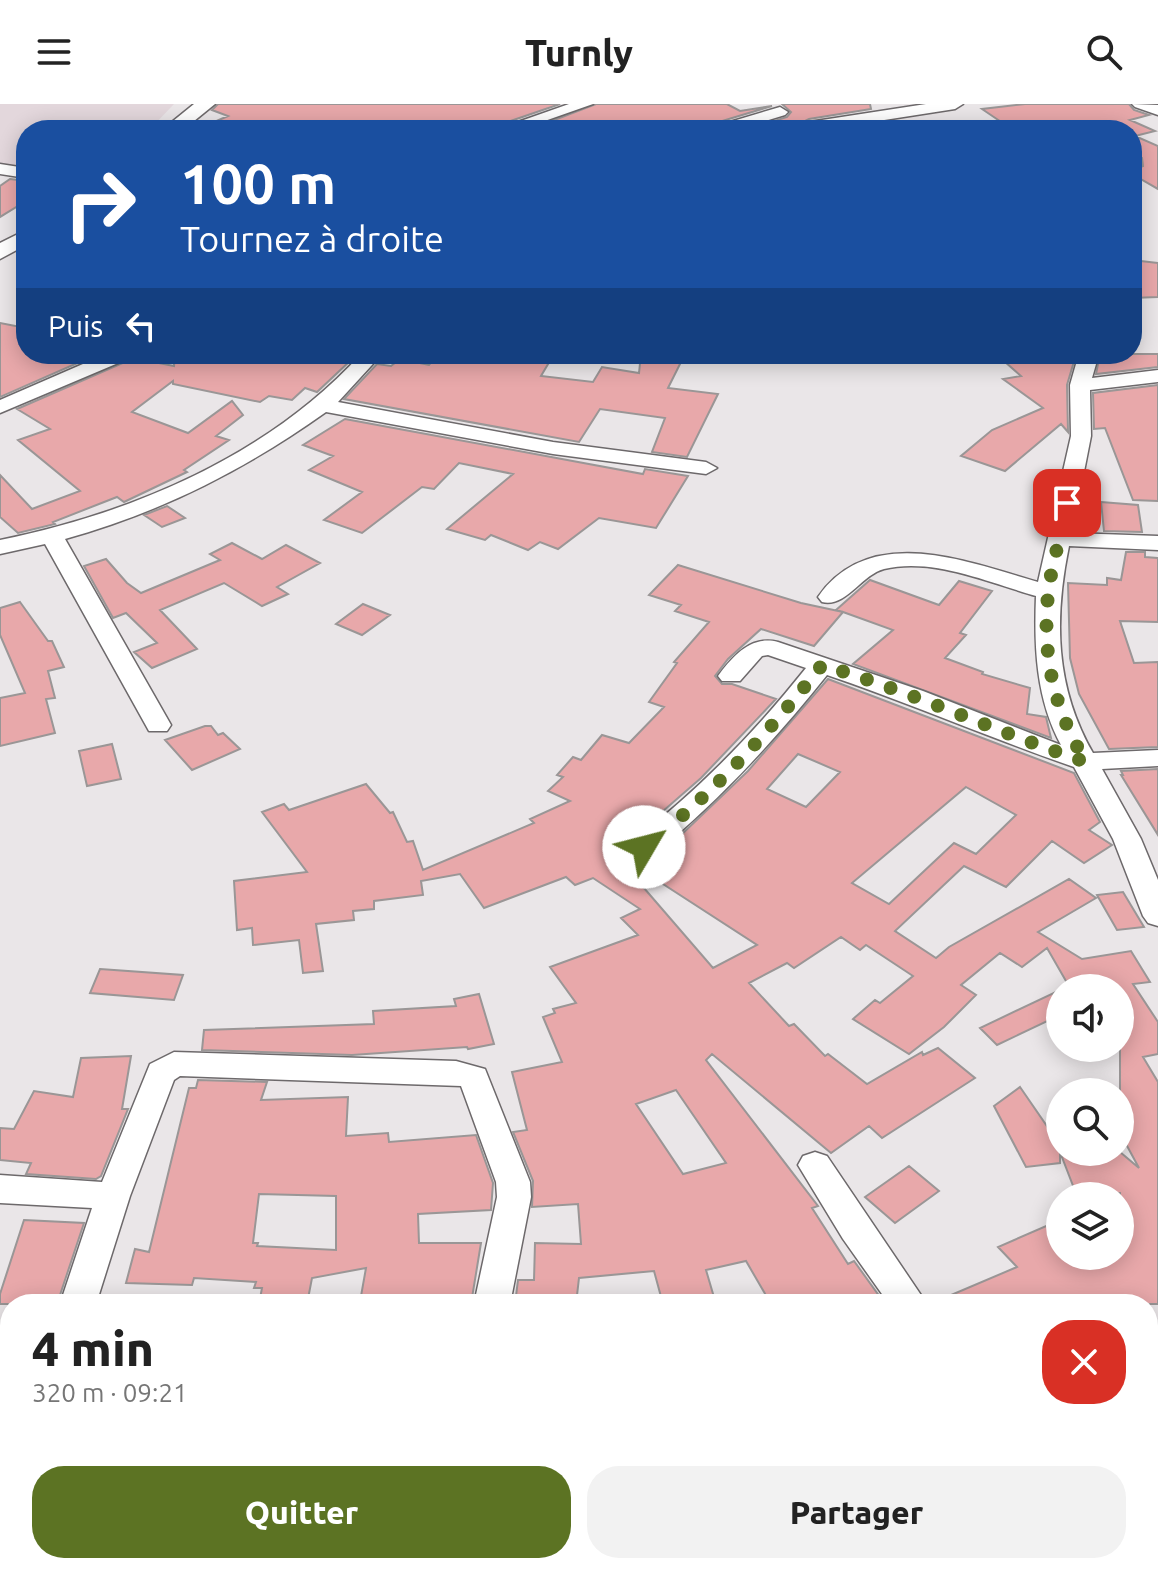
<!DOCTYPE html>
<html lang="fr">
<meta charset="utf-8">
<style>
body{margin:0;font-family:Ubuntu,sans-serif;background:#f2f2f2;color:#222;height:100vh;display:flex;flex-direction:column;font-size:30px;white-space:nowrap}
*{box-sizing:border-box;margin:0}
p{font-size:26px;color:#767676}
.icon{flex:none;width:44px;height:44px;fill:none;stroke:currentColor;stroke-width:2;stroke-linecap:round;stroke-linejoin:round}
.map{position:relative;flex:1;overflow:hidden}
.panel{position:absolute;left:0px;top:1190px;width:1158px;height:280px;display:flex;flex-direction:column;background:#fff;border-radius:32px 32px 0 0;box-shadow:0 4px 20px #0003}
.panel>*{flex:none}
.top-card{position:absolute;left:16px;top:16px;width:1126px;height:244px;border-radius:32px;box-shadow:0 4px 20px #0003;background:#1a4fa0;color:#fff;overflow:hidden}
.buttons{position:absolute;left:1046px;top:870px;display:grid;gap:16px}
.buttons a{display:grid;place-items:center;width:88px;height:88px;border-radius:50%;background:#fff;box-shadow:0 4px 20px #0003;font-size:40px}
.pin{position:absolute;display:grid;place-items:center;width:68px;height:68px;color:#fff;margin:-34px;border-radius:16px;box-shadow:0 4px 12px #0006}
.me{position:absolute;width:88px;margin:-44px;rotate:53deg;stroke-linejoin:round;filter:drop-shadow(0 0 6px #0008)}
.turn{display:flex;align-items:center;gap:28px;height:168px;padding:0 32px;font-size:36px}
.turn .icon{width:104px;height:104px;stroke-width:2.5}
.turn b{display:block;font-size:56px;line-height:68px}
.then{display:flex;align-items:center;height:76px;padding:0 32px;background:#0003;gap:16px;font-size:30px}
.round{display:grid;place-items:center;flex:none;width:84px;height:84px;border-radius:32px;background:#f2f2f2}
.headline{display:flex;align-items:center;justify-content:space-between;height:136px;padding:0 32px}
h1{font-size:48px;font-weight:800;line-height:60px}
.cta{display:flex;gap:16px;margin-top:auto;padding:16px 32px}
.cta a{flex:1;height:92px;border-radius:32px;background:#5c7323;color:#fff;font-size:32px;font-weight:800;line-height:92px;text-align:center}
.cta a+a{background:#f2f2f2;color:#222}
header{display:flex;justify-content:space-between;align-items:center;height:104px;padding:0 32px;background:#fff;font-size:36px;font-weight:800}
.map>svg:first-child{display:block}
</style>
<header><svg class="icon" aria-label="menu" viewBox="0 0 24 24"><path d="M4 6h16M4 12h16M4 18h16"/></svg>Turnly<svg class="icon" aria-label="search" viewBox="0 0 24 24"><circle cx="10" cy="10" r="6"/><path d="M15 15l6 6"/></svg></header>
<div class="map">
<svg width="1158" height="1470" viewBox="0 0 1158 1470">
<rect width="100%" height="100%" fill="#eae6e8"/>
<path fill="#e3d7dc" d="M0,0H174L149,26H26V65L0,61Z"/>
<path fill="#e8a8aa" stroke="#9a9696" stroke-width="2" fill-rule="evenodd" d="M218,0H560L496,22L487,19L467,26H196L228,12L212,6Z
M596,0H727L740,7L772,2L712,20L708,26H528Z
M782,0H870L871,5L809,15L799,20V26H746L787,13L791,8Z
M1025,0H1129L1134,6L1149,11L1130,16L1155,27L1135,32L1158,42V85L1132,70V66L1143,62L1142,54L1132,50V26H1037L1036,23L1013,26L982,5Z
M10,75L26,77V97L0,113V82Z
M1132,156L1158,159V193L1132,194Z
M0,219L26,224V250H98L0,293Z
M175,250H337L334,255L350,257L317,288L305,284L292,296L269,292L260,298L173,280V277L132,308L188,329L232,297L243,311L216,332L229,336L184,366L187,368L124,398L117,393L53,418L55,420L18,429L0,413V371L32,405L80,387L18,336L50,325L17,305L134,254L174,262Z
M438,250H554L541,272L593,278L602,263L639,269L641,250H685L668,284L718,290L687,353L652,348L665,314L600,305L579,338L344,295L377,260L391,262L400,255L429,261Z
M996,250H1073L1075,254L1067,281L1068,328L1061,320L1005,367L961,352L992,326L1043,304L1003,275L1021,272Z
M1100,250H1158V263L1096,270Z
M1158,281V397L1133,396L1105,324L1094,325L1093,289Z
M345,315L643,370L645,365L688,372L656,424L599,414L558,445L540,438L528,446L491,431L485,436L447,425L513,370L459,359L434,385L422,383L362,429L324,416L362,388L309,366L333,352L303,341Z
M1101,398L1138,401L1142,428L1104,427Z
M167,402L185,414L162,423L144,411Z
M232,439L262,455L286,441L320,459L277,483L288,490L262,502L224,479L160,506L197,545L152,564L134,548L157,539L126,509L113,514L84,462L106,455L127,479L141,489L220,456L210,450Z
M1126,448H1145V453L1158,454V518L1120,517L1134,559L1158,558V643L1109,645L1079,590L1070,554L1068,479L1107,481V474L1121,476Z
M678,461L801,499L843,508L836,506L870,476L939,501L959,477L992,487L960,529L966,531L945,554L983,568L982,570L1030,584L1027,610L1046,613L1051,634L853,560L893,526L843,508L814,542L761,525L728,555L715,572L722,580H732L776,595L701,674L632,734L627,744L633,753H655L680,732L748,667L828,575L1074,669L1100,718L1089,726L1112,741L1084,759L1052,737L1006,783L964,762L895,827L936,854L949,843L1069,775L1096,794L1038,828L1082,855L1131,847L1150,878L1133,880L1158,918V950L1143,953L1158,978V1200H930L1017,1163L998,1143L1060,1116V1152H1120V1089L1077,1092L1060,1048H1120L1139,1064L1120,1029V884H1070L1047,844L1022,863L1000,849L961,881L976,891L944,923L909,950L853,915L875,896L880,899L913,872L866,841L860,846L841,833L794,864L787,859L749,879L789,922L794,920L825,952L828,950L867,980L922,948L923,951L938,944L975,974L882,1034L869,1022L831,1049L712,950L706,956L818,1102L812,1104L848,1160L854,1157L885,1200H771L746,1157L706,1166L716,1200H663L654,1167L579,1174L576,1200H515L518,1176H534L535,1139L581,1140L578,1100L532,1103L533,1077L513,1028L527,1026L512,968L562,958L543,913L555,909L553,905L576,899L550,863L638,831L621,814L640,805L593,774L575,781L566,773L484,804L460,770L421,777L423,791L374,797V805L353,807L354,816L316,820L323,867L303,869L299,836L253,841L252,824L237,826L234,777L307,768L262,708L284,700L289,706L366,680L390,709L393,708L407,738L413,737L423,766L534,719L530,715L570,697L548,687L563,673L557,671L573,653L581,656L602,631L629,639L664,603L649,598L677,559L674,558L709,518L675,507L681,501L649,491ZM798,650L840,668L806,703L767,685ZM966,683L1016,711L976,750L954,739L889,800L852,779ZM612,747L757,841L713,864ZM676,986L726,1059L683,1070L636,1000Z
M20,498L48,537H52L64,563L48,567L55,594L46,595L55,629L0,642V594L25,589L0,531V504Z
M363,500L390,511L362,531L336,520Z
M205,622H211L218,631L223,629L240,645L192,666L165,636Z
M112,640L121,675L87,682L79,647Z
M1158,665V731L1121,671H1123L1121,667Z
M1123,788L1144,823L1117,826L1097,791Z
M100,865L183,871L174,896L90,889Z
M1060,886V911L997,941L980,924Z
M479,890L494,940L468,945L467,943L352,951L202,946L204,926L374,920L373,907L456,902L454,895Z
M131,952L122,1005H128L101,1072L96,1075L26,1070L31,1059L0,1056V1024L14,1025L34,987L73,993L81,954Z
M198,976L267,978L261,996L348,993L346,1032L388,1029L389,1038L476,1031L493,1079L491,1106L418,1110L419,1139H481L471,1200H431V1196L361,1192L366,1164L312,1174L307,1200H259L262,1184H254L256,1178L194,1174L192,1181L126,1179L135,1145L149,1148L189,984H196ZM259,1090L336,1092V1146L257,1142L258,1139H253Z
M1020,983L1049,1025L1060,1022V1059L1026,1063L994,1002Z
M909,1062L939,1087L895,1119L865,1093Z
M24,1116L84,1119L57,1200H0V1190Z"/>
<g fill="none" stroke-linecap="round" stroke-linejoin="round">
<g stroke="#6d696b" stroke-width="3">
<path id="minor" d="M569,0H593L519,26H495Z
M926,0H963L955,5L820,26H803L801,23L809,18Z
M1132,0L1158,1V11L1135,3Z
M780,3L788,8L785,11L736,26H711L713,23Z
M1132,53L1140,56V62L1132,63Z
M0,60L26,64V74L0,70Z
M106,250H133L130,254L0,309V296Z
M361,250H382L338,298L553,338L706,358L717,364L706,370L553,350L326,308C246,365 160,409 65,435L171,621L167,627H149L45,440L0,450V436C133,409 268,352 361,250Z
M1076,250H1096L1098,253L1092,274L1158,266V278L1090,286L1091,332L1072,429L1158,432V446L1069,442C1054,515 1055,583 1093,649L1158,646V662L1102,665L1141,735L1158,776V822L1148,819L1143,812L1113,735L1074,663C990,634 910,599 827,571C775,636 719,697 654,750L644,752L634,750L630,743L634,736C699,686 755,628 806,564L768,551L762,552L740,577H722L718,572C733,552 751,531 778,538L923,587L1061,641C1036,595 1034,543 1036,492C990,479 933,453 884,465C861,471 846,504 822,498L818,493C870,418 968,458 1038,478L1071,332L1070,281L1078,253Z
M174,948L456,957L485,965L530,1078L531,1093L510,1200H474L497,1093L496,1078L461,982L180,972L174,976L130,1092L96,1200H60L92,1104L0,1099V1071L102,1078L150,960Z
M815,1048L827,1052L927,1200H889L843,1135L798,1061L803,1052Z
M10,1369V1428L0,1432V1373Z
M382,1460H422L420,1470H380Z
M1078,1460H1121L1125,1470H1082Z"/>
</g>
<g stroke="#6d696b" stroke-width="3">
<path id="tertiary" d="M194,0H215L183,26H162Z
M26,126V141L0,155V139Z"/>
</g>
<use href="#minor" fill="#fff" fill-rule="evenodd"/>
<use href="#tertiary" fill="#fff" fill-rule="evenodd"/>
</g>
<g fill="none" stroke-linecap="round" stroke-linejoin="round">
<path stroke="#5c7323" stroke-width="14" stroke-dasharray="0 25.2" d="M644,743C712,691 769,628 822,561C912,588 997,628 1086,658C1054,606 1042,552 1048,491C1051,461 1062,430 1067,399"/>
</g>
</svg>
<div class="buttons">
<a><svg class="icon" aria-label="sound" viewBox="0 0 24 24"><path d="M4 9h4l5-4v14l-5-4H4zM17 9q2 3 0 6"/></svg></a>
<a><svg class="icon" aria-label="search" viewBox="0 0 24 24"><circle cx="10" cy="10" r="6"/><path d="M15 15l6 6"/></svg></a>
<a><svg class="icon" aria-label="layers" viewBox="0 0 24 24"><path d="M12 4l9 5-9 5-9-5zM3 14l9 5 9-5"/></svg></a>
</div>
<div class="pin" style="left:1067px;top:399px;background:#d93025"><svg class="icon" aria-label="arrive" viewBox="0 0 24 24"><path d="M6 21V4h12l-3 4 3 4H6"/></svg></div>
<svg class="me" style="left:644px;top:743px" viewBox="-20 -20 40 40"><circle r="19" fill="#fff"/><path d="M0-13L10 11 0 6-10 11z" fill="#5c7323"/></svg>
<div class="top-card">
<div class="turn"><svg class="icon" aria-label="right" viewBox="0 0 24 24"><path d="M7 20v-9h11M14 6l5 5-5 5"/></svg><div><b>100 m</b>Tournez à droite</div></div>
<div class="then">Puis<svg class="icon" aria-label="left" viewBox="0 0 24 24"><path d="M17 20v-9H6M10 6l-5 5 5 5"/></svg></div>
</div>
<section class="panel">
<div class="headline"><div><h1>4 min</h1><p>320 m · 09:21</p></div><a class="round" style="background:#d93025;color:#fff"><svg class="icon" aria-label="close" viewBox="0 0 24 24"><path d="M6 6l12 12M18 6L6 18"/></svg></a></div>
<div class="cta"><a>Quitter</a><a>Partager</a></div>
</section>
</div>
